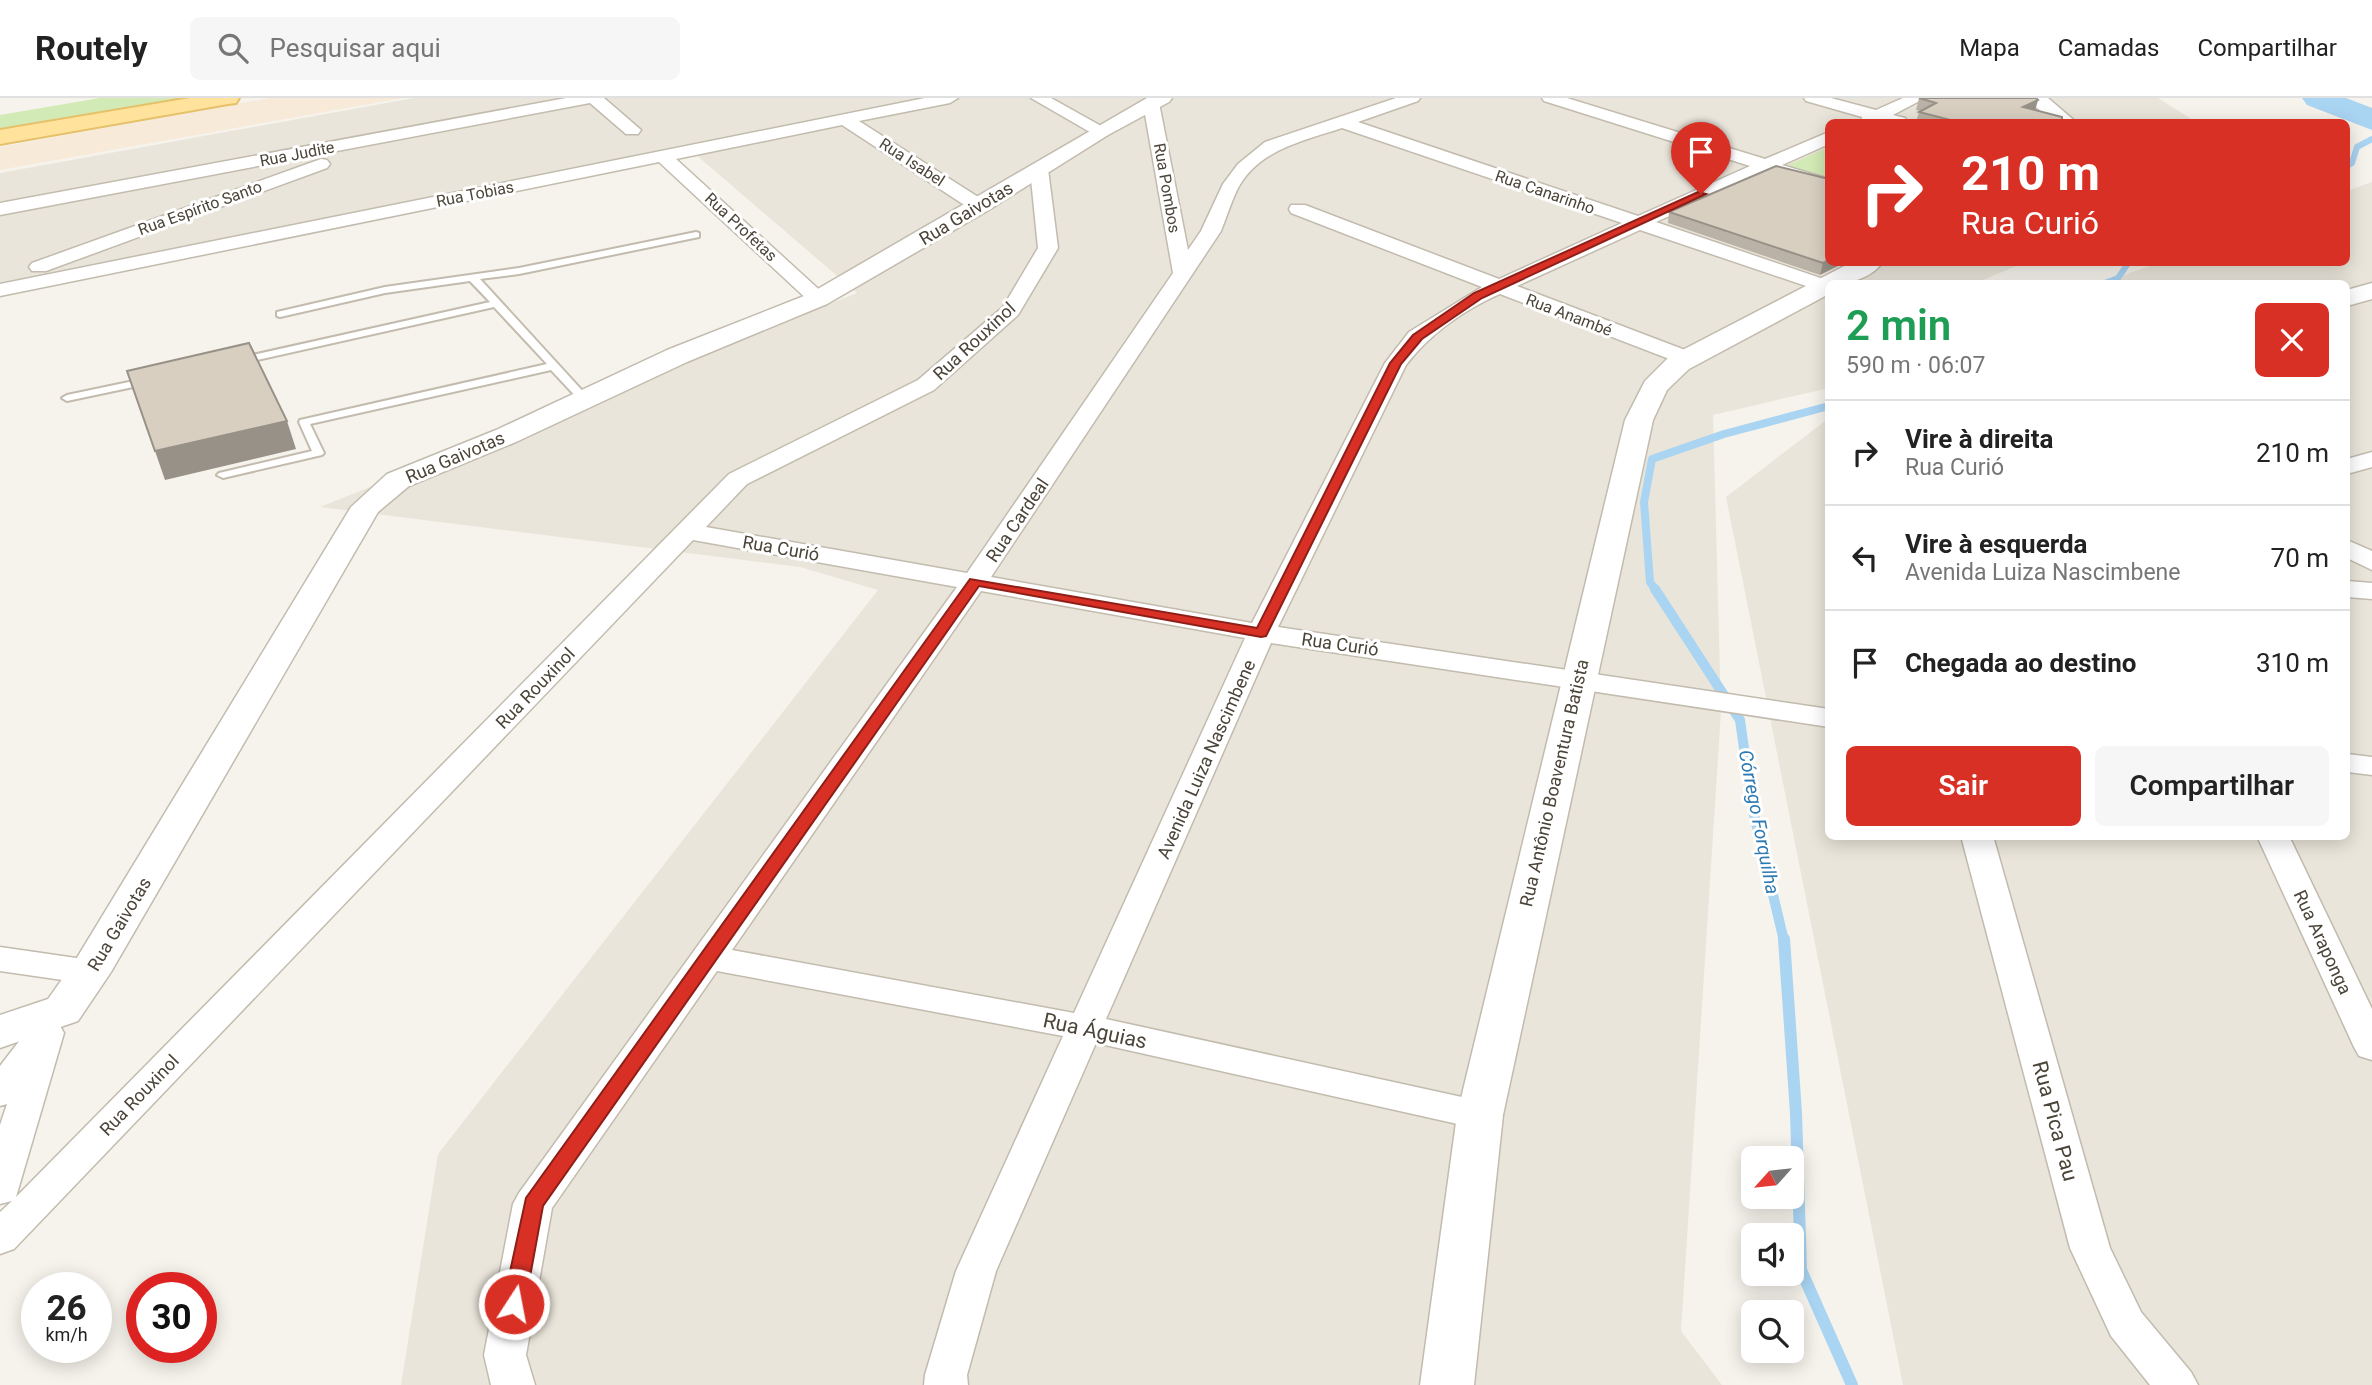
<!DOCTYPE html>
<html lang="pt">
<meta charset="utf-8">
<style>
body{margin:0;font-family:Roboto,sans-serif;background:#f6f6f6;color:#222;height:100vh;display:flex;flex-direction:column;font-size:26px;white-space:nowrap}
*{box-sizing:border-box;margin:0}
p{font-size:23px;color:#767676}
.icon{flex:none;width:38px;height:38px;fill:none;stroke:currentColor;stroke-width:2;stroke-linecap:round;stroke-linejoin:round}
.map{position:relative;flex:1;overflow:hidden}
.side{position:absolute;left:1825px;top:182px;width:525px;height:560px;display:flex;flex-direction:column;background:#fff;border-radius:10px;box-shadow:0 4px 18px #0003}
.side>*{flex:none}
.hud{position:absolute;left:1825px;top:21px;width:525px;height:147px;border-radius:10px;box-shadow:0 4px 18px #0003;background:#d93025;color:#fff;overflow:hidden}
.needle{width:46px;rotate:243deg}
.buttons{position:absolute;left:1741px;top:1048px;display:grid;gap:14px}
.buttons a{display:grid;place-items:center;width:63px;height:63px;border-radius:10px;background:#fff;box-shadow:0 4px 18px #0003;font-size:35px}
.speed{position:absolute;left:21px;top:1174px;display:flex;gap:14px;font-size:35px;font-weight:700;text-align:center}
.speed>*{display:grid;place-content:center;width:91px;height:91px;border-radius:50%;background:#fff;box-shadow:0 4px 18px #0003;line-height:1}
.speed small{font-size:18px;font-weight:400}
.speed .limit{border:10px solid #d22;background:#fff;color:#111}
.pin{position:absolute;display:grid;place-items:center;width:60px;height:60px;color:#fff;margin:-72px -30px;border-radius:50% 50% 50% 0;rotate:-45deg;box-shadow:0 0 7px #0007}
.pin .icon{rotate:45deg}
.me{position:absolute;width:77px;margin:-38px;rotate:11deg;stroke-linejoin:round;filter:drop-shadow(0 0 5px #0008)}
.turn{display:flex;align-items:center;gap:24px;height:147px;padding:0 21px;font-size:32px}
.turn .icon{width:91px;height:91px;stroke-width:2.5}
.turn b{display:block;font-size:49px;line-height:60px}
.round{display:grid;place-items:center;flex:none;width:74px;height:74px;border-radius:10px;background:#f6f6f6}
.headline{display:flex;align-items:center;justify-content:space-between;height:119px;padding:0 21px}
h1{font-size:42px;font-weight:600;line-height:52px;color:#1e9e55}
.primary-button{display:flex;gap:14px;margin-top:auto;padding:14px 21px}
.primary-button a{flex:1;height:80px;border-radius:10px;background:#d93025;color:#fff;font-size:28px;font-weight:600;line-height:80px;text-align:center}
.primary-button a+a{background:#f6f6f6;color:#222}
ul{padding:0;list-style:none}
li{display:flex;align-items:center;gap:21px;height:105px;padding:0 21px;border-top:2px solid #e0e0e0}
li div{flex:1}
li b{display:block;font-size:26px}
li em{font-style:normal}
header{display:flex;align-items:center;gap:42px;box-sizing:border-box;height:98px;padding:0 35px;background:#fff;border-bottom:2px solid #e0e0e0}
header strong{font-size:33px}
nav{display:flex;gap:38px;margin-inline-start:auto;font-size:24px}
.search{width:490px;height:63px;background:#f6f6f6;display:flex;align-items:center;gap:18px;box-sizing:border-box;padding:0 24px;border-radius:10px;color:#767676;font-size:26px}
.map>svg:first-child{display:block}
</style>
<header>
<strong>Routely</strong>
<div class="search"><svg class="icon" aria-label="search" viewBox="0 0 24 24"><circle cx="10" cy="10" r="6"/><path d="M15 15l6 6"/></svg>Pesquisar aqui</div>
<nav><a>Mapa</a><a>Camadas</a><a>Compartilhar</a></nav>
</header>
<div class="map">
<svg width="2372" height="1287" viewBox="0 0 2372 1287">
<rect width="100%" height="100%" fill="#f6f3ec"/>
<path fill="#eae5da" d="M414,0H2158L2196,24H1829V164L2023,165L1976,185L1829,186V290L1713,317L1721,613L1681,1233L1722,1287H401L438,1056L878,492L800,469L320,409L857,195L687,49L0,186V75Z
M2372,84V1287H1903L1726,399L1829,320V738H2347V186L2102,185L2158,165L2347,164V93Z"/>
<path fill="#f7ead8" d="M270,0H403L0,72V49Z"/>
<path fill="#d2eab5" d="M100,0H211L0,36V17Z
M1829,49V83L1784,69Z"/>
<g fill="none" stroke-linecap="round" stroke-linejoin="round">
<path stroke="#a9d4f2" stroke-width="6" d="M2347,68L2352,65L2357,49L2372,41
M2102,186L2118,180L2129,164"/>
<path stroke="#a9d4f2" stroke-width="8" d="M1656,493L1650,484L1644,404L1652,361L1724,336L1829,308"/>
<path stroke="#a9d4f2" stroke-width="10" d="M1655,491L1740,622L1752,708L1784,843"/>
<path stroke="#a9d4f2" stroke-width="12" d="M1784,841L1796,1015L1801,1172L1852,1287"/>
<path fill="#a9d4f2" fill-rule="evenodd" d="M2302,0H2346L2372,10V32L2307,7Z"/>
<g stroke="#c2bbae" stroke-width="4">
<path id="service" d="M696,134L699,135V139L519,176L480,181L588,299V303H580L551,272L310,326L324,355L322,357L223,380L217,377L219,375L312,353L299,324L300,322L547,266L494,209L239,266L234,263L239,260L490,204L470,183L385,195L280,219L277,218V214L385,189L519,170Z
M148,280L153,283L152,285L67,303L62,300L67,297Z"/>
</g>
<g stroke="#c2bbae" stroke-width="3">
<path id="minor" d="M566,0H604L641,32L638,36H626L590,5L0,117V105Z
M925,0H958L950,5L859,23L986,104L988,108L986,112H972L842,27L676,61L825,197L828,201L825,205H811L659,64L0,198V186Z
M1031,0H1051L1110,33L1107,37H1095Z
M1151,0L1159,5L1188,152L1201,133L1223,86L1238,66L1265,44L1396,0H1420L1418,3L1358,24L1638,118L1750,68L1544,3L1542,0H1567L1765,61L1829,34V46L1782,67L1829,81V92L1767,74L1656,124L1832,184L1833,186H1829V193L1818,192L1640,132L1517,188L1693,255L1696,260L1693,265L1685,267L1500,196C1464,212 1430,236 1406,267L1278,529L1829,611V629L1271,545L1106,921L1480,1003L1493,1007L1499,1017L1493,1027L1480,1031L1096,945L996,1173L967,1277L968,1287H924L925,1277L956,1173L1063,938L717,873L552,1110L526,1257L535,1287H491L484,1257L513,1106L519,1095L957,489L693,442L14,1151L0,1156V1114L12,1103L0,1106V1027L7,1006L0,1008V968L20,942L27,940L33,926L46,922L59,926L64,935L16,1099L729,376L918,282L1003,209L1038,150L1030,71L1039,66L1048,71L1058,150L1018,217L934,292L747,386L706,429L967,475L1173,175L1143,5ZM1342,30L1622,125L1499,181L1305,107H1291L1289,111L1291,115L1482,189L1409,234L1385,265L1252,525L991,479L1221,133C1226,120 1231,105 1237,92C1257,52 1303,43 1342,30ZM981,493L1245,540L1074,915L732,852Z
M1804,0H1831L1876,12L1903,0H1925L1893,17L1905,20L1907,24H1861L1862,19L1806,3Z
M321,61L327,62L330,66L327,70L46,173H32L29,169L32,165Z
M2372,354V369L2347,376V361Z
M2347,442L2372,453V472L2347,460Z
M2347,483L2372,485V501L2347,499Z
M2347,656L2372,659V677L2347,674Z
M1961,738H1993L2110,1150L2141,1214L2191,1274L2198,1287H2150L2111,1238L2070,1150Z
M2257,738H2289L2372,911V962L2359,958L2354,949Z
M0,849L90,862L102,865L107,874L102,883L90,886L0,873Z"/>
</g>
<g stroke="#c2bbae" stroke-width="3">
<path id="tertiary" d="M1147,0H1172L1169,4L1108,37L987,113L827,206L687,264L516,344L409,388L378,414L111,874L78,923L0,950V917L48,901L75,863L351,409L387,376L496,332L667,252L809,196Z
M2025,0H2048L2076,24H2054Z
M1852,164H1883C1871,181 1848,186 1829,186V196L1689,271L1667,292L1653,322L1503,1017L1474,1287H1420L1457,1017L1625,322L1645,283L1669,259Z
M2372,185V201L2347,208V192Z"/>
</g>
<g stroke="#e6c16a" stroke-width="4">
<path id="primary" d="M190,0H239L236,5L228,6L0,46V32Z"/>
</g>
<use href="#service" fill="#fff" fill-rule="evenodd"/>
<use href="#minor" fill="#fff" fill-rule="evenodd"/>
<use href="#tertiary" fill="#fff" fill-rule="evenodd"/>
<use href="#primary" fill="#ffe39c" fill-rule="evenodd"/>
</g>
<path fill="#bab2a6" d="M1919,0L2035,12L2062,24H1916L1919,14L1921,13L1916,12Z
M1669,114L1829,164L1820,177L1668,125Z"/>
<path fill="#979187" d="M2038,2L2035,13L2023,9Z
M1829,162V164H1846L1820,177L1823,165Z
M287,323L296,351L165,382L155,353Z"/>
<path fill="#d8cfc1" stroke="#979187" stroke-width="2" d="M1919,0H2036L2038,2L2023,9L2062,19V24H1958L1919,14L1936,5Z
M1776,68L1829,81V162L1823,165L1669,114Z
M249,245L287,323L155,353L127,273Z"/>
<path fill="#d93025" stroke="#8d1f18" stroke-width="2" d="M1698,94L1706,96L1482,200L1422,241L1401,266L1266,538L1261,539L979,488L543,1108L525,1206L522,1213L514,1216L507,1213L503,1206L526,1100L970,481L1257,530L1390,265L1413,237L1474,195Z"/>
<g text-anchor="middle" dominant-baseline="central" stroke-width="6" stroke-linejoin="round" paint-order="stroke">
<g font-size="16" fill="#4b4439" stroke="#fff">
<text transform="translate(297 56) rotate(-11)">Rua Judite</text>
<text transform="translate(912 64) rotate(33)">Rua Isabel</text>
<text transform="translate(1167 90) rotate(80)">Rua Pombos</text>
<text transform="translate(1545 94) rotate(19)">Rua Canarinho</text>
<text transform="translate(475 96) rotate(-11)">Rua Tobias</text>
<text transform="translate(200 110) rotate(-20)">Rua Espírito Santo</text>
<text transform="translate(741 129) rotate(43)">Rua Profetas</text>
<text transform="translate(1569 217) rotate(21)">Rua Anambé</text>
</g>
<g font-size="18" fill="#4b4439" stroke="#fff">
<text transform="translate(966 115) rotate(-31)">Rua Gaivotas</text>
<text transform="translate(974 243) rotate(-43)">Rua Rouxinol</text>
<text transform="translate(455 359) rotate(-23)">Rua Gaivotas</text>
<text transform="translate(1017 422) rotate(-56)">Rua Cardeal</text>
<text transform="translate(781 450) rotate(10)">Rua Curió</text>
<text transform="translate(1340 546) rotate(8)">Rua Curió</text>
<text transform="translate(535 590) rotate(-46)">Rua Rouxinol</text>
<text transform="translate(1206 661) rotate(-66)">Avenida Luiza Nascimbene</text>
<text transform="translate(1554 685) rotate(-77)">Rua Antônio Boaventura Batista</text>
<text transform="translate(119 826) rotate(-59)">Rua Gaivotas</text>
<text transform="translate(2323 844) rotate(65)">Rua Araponga</text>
<text transform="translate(139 997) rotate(-46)">Rua Rouxinol</text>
</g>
<g font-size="19" font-style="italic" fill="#2e7ab2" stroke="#fff">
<text transform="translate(1759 724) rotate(79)">Córrego Forquilha</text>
</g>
<g font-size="21" fill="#4b4439" stroke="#fff">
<text transform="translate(1095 933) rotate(12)">Rua Águias</text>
<text transform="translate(2055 1023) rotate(75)">Rua Pica Pau</text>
</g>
</g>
</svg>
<div class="buttons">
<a><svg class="needle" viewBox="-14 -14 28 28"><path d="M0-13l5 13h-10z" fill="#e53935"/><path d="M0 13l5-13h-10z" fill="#767676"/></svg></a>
<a><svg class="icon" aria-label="sound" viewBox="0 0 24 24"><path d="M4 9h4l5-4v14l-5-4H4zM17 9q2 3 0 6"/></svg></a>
<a><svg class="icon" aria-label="search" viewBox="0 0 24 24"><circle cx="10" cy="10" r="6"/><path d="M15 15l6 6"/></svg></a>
</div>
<div class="speed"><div>26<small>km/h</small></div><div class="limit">30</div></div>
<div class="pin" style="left:1701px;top:96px;background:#d93025"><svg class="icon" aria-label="arrive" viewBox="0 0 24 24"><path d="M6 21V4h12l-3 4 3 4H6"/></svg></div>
<svg class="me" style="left:514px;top:1206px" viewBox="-20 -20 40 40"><circle r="17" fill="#d93025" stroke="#fff" stroke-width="3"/><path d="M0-11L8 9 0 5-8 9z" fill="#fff"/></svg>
<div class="hud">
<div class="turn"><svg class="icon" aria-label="right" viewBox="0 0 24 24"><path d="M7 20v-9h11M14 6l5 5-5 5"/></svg><div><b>210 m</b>Rua Curió</div></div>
</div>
<section class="side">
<div class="headline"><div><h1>2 min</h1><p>590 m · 06:07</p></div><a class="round" style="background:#d93025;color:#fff"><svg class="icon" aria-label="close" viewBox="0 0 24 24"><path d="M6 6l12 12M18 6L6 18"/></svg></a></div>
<ul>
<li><svg class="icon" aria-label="right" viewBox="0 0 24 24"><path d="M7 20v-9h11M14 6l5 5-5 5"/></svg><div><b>Vire à direita</b><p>Rua Curió</p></div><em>210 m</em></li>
<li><svg class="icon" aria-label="left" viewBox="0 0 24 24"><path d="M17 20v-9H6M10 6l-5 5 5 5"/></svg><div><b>Vire à esquerda</b><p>Avenida Luiza Nascimbene</p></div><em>70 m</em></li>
<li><svg class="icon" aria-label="arrive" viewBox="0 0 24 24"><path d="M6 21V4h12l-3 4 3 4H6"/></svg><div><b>Chegada ao destino</b></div><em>310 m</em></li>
</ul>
<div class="primary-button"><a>Sair</a><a>Compartilhar</a></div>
</section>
</div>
